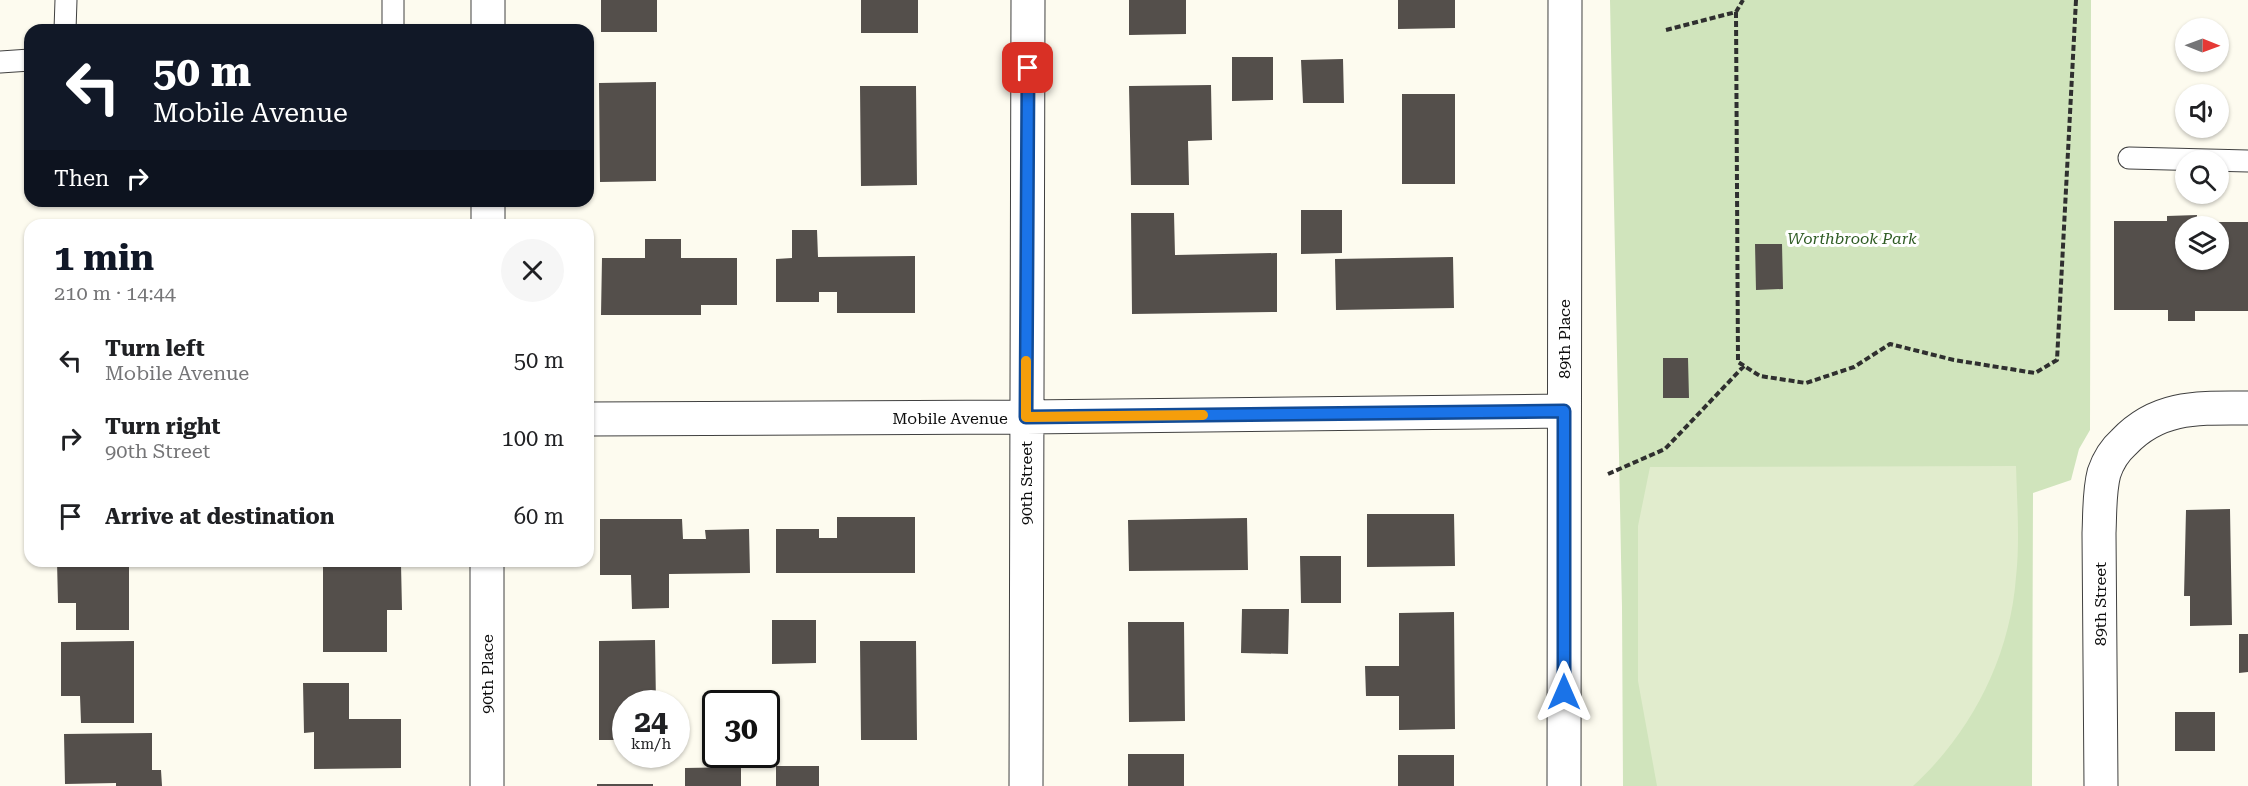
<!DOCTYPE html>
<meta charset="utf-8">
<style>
body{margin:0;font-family:"Roboto Serif",serif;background:#f6f6f6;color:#202124;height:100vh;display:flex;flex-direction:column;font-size:22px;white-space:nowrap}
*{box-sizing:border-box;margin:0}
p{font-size:20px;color:#757577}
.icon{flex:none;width:33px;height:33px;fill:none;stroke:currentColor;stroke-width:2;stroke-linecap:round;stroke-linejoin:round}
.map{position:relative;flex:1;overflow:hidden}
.sheet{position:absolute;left:24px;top:219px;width:570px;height:348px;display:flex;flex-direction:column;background:#fff;border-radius:18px;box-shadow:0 2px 4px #0004}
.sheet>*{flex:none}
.guide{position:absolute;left:24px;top:24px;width:570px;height:183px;border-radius:18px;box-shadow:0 2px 4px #0004;background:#111827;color:#fff;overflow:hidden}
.needle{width:39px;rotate:91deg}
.fabs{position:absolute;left:2175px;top:18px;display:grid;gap:12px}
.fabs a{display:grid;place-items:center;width:54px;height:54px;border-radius:50%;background:#fff;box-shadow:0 2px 4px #0004;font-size:30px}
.speed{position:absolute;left:612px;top:690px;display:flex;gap:12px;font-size:30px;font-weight:700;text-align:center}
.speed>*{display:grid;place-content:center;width:78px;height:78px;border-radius:50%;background:#fff;box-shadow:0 2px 4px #0004;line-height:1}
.speed small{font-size:15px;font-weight:400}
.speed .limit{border:3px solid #111;border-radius:9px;background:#fff;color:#111}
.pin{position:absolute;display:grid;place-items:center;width:51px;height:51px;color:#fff;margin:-26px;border-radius:12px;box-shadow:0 3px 9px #0006}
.me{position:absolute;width:66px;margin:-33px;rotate:0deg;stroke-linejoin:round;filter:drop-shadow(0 0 4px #0008)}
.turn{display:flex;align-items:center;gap:21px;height:126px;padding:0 30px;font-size:27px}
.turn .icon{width:78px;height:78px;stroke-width:2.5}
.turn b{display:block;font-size:42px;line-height:51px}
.then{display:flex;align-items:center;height:57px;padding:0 30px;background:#0003;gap:12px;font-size:22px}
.round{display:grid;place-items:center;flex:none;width:63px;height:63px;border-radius:32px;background:#f6f6f6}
.overview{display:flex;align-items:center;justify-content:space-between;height:102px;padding:0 30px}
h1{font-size:36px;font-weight:700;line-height:45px;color:#111827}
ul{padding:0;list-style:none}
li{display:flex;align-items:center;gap:18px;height:78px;padding:0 30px}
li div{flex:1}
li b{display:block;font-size:22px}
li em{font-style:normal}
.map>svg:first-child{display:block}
</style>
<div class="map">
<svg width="2248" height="786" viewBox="0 0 2248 786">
<rect width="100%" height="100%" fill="#fdfbef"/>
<path fill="#d0e4bc" d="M1610,0H2091L2090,430L2079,449L2071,480L2033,493L2032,786H1623L1622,607Z"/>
<path fill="#e1eccd" d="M2016,466C2017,503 2020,540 2016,577C2010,657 1972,732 1913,786H1657L1638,681V526L1650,467Z"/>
<path fill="#544f4b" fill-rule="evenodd" d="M601,0H657V32H601Z
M861,0H918V33H861Z
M1129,0H1186V34L1129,35Z
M1398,0H1455V28L1398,29Z
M1232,57H1273V100L1232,101Z
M1343,59L1344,103H1303L1301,60Z
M656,82V181L600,182L599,83Z
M1211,85L1212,140L1188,141L1189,185H1131L1129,86Z
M860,86H916L917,185L861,186Z
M1402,94H1455V184H1402Z
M1301,210H1342V253L1301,254Z
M1131,213H1174L1175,255L1277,253V312L1132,314Z
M2197,215V222H2248V311H2195V321H2168V310H2114V221H2167V216ZM2186,226H2218V260H2186Z
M792,230H817L818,257L915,256V313H837V292H819V302H776V259L792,258Z
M645,239H681V258H737V305H701V315H601L602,258H645Z
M1755,244H1782L1783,289L1756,290Z
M1453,257L1454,308L1336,310L1335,259Z
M1663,358H1688L1689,398H1663Z
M2230,509L2232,625L2190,626V596H2184L2186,510Z
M1367,514H1454L1455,566L1367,567Z
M837,517H915V573H776V529H819V538H837Z
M1247,518L1248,570L1129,571L1128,520Z
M600,519H682L683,539H706L705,530L749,529L750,573L669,574V608L632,609L631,575H600Z
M1300,556H1341V603H1301Z
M57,561H129V630H76V603H58Z
M323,564H401L402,610H387V652H323Z
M1242,609H1289L1288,654L1241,653Z
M1454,612L1455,729L1399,730V696H1366L1365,666H1399V613Z
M772,620H816V663L772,664Z
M1128,622H1184L1185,721L1129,722Z
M2239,634H2248V672L2239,673Z
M655,640L656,704H626V740H599V641Z
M134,641V723H81L80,696H61V642Z
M860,641H916L917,740H861Z
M303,683H349V719H401V768L314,769V732L304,733Z
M2175,712H2215V751H2175Z
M152,733V770H161L162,786H116V783L65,784L64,734Z
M1128,754H1184V786H1128Z
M1398,755H1454V786H1398Z
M776,766H819V786H776Z
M741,767V786H685V768Z
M597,784H653V786H597Z"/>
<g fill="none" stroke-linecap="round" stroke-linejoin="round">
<g stroke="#404040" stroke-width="23">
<path id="service" d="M65,30L66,0
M393,30V0
M0,62L30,60
M2129,158L2248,161"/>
</g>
<g stroke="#404040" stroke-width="35">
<path id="minor" d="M488,30V0
M488,225V201
M588,419L1026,417L1564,411
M487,786V561
M1026,786L1028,0
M1564,786L1565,0
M2101,786L2099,533C2100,513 2099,492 2104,473C2108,461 2115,450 2124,442C2159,405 2200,408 2248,408"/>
</g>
<path stroke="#2f2f2f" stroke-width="4" stroke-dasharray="6 3" stroke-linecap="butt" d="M1736,12L1738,362L1760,376L1806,383L1854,367L1890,344L1954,360L2035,373L2057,360L2076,0
M1666,30L1736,12L1743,0
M1608,474L1665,449L1744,366"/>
<use href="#service" stroke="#fff" stroke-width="21"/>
<use href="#minor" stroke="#fff" stroke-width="33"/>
</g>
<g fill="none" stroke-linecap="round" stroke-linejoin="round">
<g stroke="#114b97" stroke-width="15">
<path id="route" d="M1028,68L1026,417L1564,411V692"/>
</g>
<use href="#route" stroke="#1a73e8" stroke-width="10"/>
<path stroke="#f59e0b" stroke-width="10" d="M1026,361V417L1203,415"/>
</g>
<g text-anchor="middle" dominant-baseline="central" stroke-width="6" stroke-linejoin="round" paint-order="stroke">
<g font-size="16" font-style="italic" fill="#305d25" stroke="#fff">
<text x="1852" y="238">Worthbrook Park</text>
</g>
<g font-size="16" fill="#0d0d0d" stroke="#fff">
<text transform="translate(1564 339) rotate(-90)">89th Place</text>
<text x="950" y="418">Mobile Avenue</text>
<text transform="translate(1026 483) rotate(-90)">90th Street</text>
<text transform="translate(2100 604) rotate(-90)">89th Street</text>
<text transform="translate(487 674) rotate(-90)">90th Place</text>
</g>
</g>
</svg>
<div class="fabs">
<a><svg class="needle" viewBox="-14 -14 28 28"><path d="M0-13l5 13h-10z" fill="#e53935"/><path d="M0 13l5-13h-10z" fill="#757577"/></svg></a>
<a><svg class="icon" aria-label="sound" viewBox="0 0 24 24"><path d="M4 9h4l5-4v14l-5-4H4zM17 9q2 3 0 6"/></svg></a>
<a><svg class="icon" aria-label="search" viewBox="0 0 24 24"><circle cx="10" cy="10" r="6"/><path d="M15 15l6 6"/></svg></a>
<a><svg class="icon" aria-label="layers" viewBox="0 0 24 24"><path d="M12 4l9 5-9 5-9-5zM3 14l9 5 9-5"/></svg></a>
</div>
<div class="speed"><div>24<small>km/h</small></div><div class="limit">30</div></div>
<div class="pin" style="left:1028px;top:68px;background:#d93025"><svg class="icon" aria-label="arrive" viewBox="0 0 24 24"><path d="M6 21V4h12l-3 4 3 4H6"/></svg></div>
<svg class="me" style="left:1564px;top:692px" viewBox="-20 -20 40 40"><path d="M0-17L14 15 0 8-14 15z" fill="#1a73e8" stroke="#fff" stroke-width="4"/></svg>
<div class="guide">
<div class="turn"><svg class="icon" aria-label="left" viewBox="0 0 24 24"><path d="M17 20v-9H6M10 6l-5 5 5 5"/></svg><div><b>50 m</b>Mobile Avenue</div></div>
<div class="then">Then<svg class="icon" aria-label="right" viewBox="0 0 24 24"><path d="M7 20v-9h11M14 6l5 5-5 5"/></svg></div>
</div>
<section class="sheet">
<div class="overview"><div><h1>1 min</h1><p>210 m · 14:44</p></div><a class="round"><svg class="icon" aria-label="close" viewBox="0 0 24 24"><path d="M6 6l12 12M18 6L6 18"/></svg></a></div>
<ul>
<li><svg class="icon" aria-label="left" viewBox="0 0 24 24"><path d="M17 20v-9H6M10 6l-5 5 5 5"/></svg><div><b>Turn left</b><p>Mobile Avenue</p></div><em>50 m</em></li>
<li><svg class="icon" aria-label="right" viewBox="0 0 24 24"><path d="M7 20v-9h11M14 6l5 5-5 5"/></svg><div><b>Turn right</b><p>90th Street</p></div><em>100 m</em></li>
<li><svg class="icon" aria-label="arrive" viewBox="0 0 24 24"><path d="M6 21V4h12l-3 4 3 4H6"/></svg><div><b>Arrive at destination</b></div><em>60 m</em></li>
</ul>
</section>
</div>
